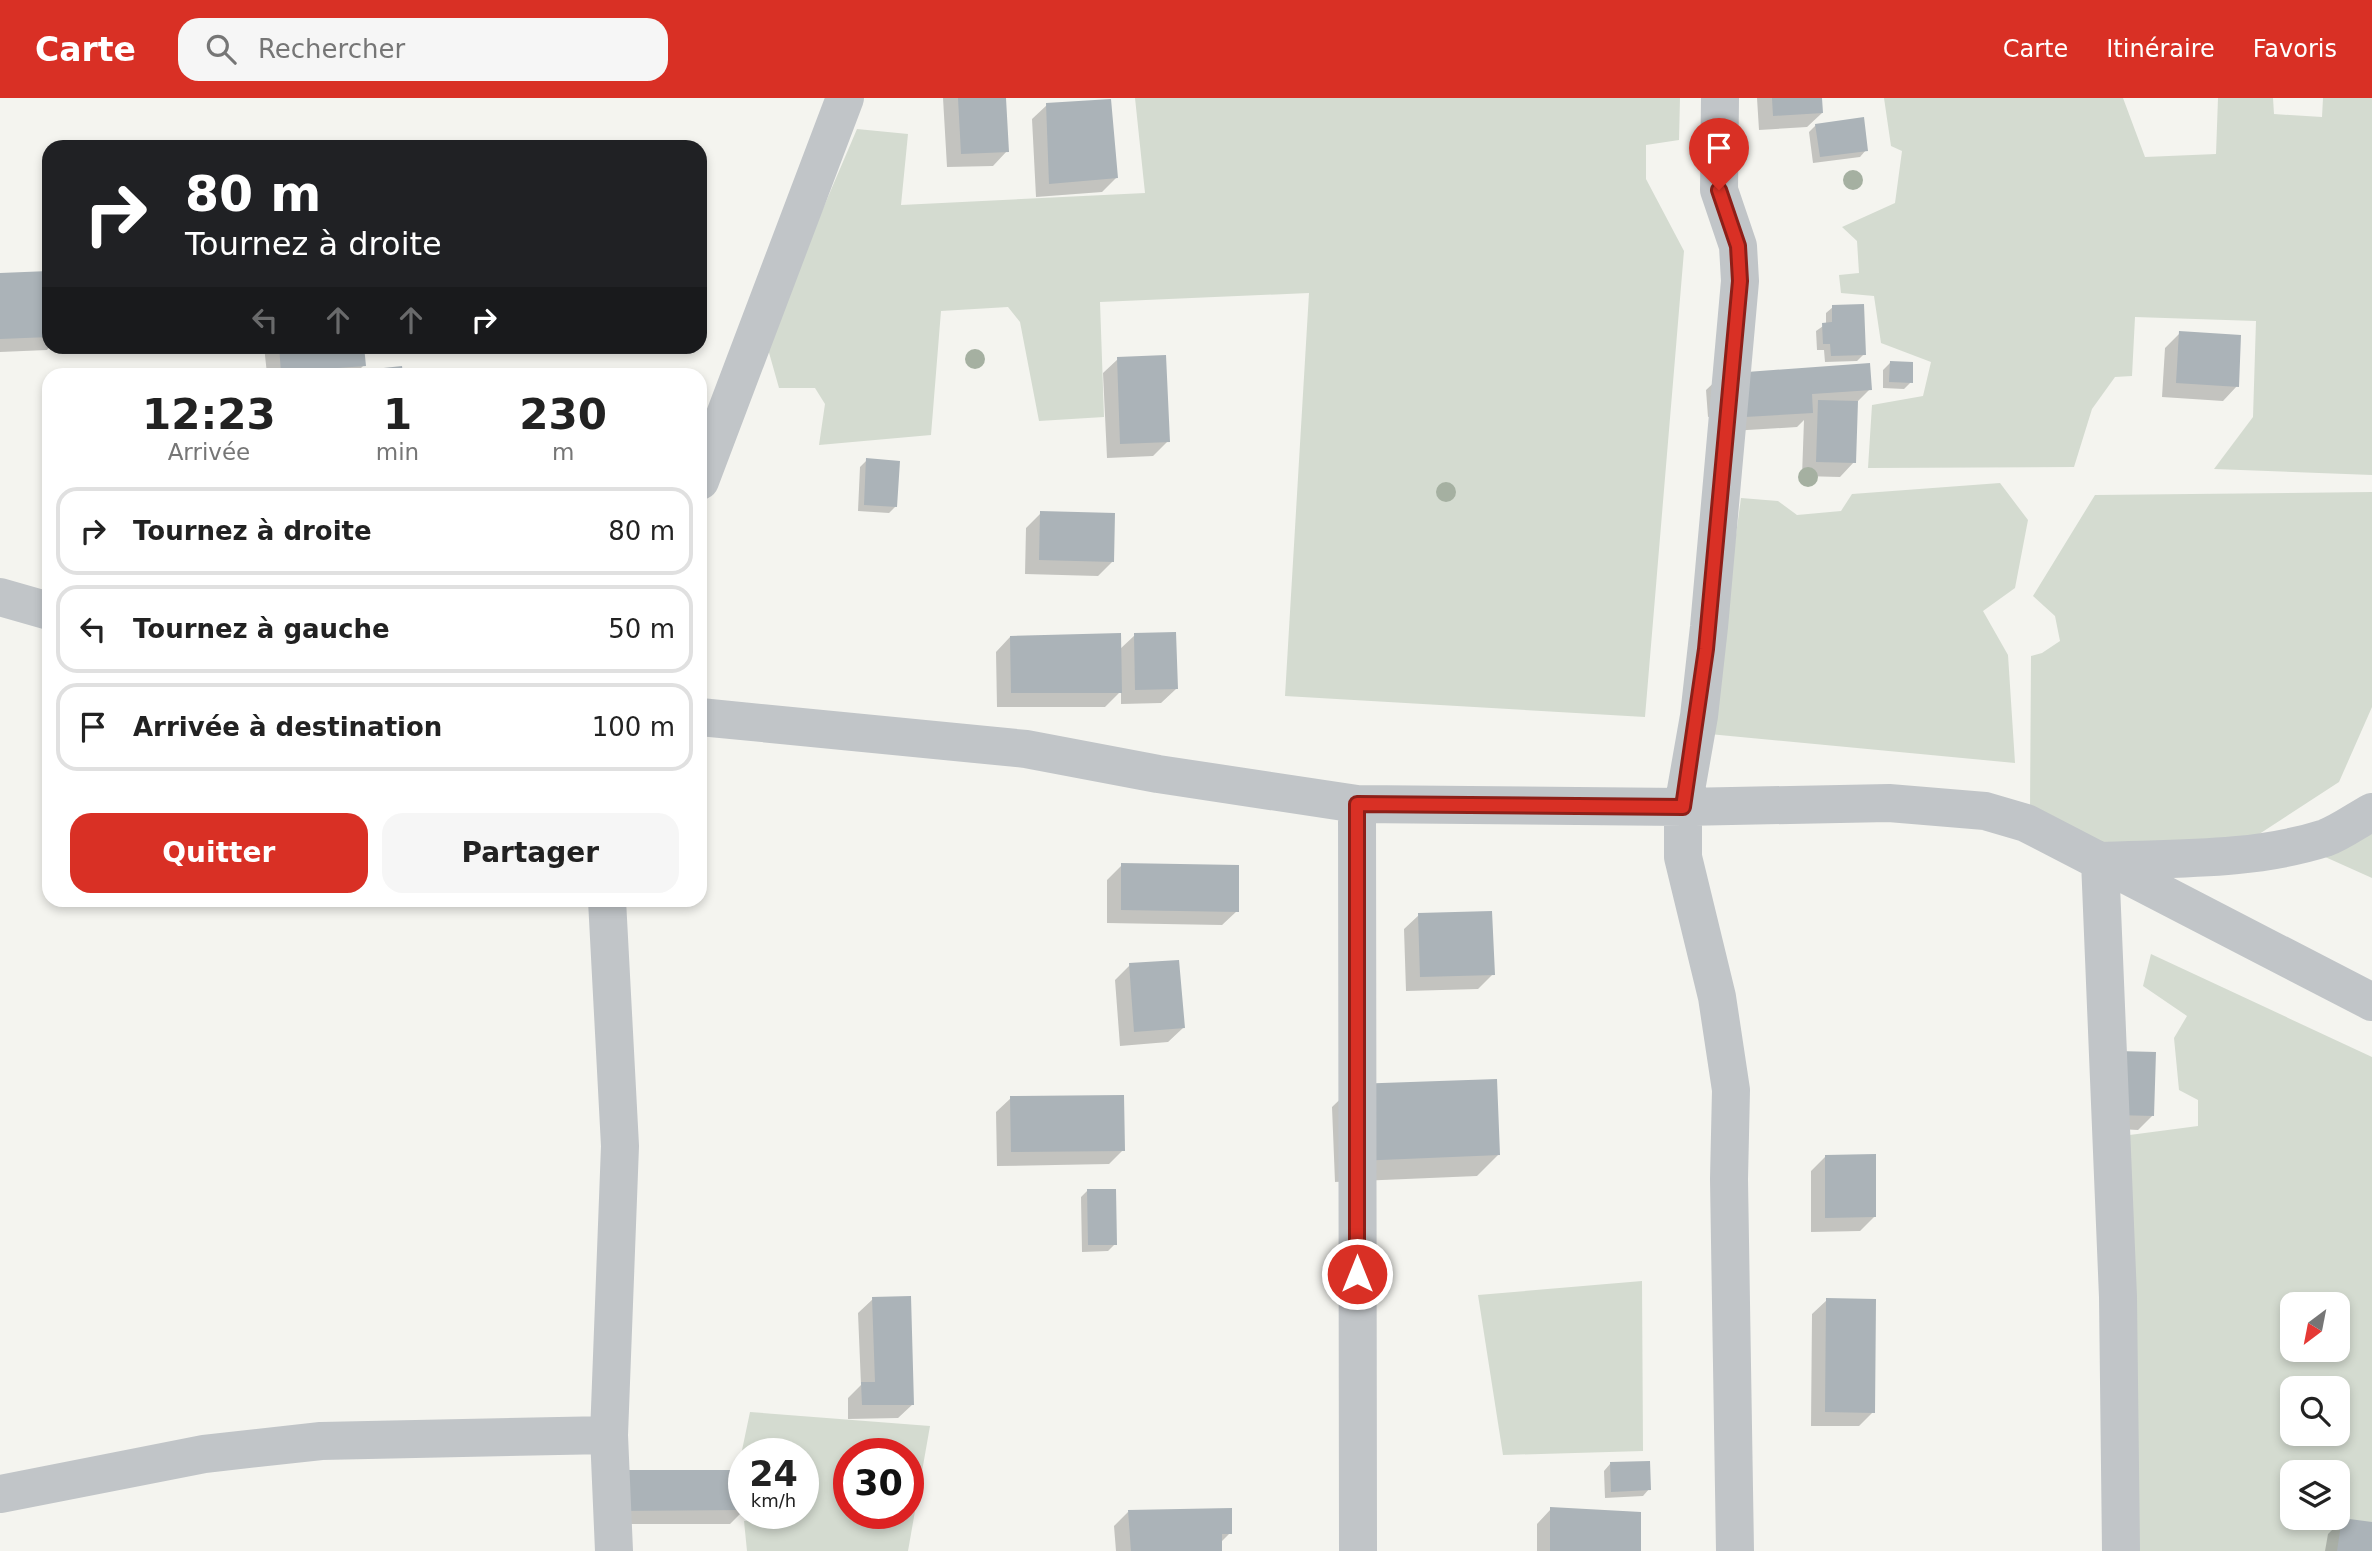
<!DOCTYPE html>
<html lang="fr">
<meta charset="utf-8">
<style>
body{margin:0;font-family:"DejaVu Sans",sans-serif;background:#f6f6f6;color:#222;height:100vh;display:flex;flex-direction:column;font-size:26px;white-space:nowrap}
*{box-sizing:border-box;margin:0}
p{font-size:23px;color:#767676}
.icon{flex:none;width:38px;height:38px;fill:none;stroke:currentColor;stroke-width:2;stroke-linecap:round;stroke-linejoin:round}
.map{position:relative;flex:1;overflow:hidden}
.panel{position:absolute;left:42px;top:270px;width:665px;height:539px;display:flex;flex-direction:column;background:#fff;border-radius:21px;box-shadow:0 4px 10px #0003}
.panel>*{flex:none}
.banner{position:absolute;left:42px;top:42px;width:665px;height:214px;border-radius:21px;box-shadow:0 4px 10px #0003;background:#202124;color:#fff;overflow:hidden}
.needle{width:46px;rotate:212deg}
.controls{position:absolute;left:2280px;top:1194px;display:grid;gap:14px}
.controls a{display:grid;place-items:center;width:70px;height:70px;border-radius:14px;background:#fff;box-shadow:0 4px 10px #0003;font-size:35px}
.speed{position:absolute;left:728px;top:1340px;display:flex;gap:14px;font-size:35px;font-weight:700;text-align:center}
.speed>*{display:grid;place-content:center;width:91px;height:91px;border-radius:50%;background:#fff;box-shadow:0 4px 10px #0003;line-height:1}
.speed small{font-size:18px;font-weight:400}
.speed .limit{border:10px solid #d22;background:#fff;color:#111}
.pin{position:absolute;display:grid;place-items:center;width:60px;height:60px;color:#fff;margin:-72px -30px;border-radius:50% 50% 50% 0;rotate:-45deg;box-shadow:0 0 7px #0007}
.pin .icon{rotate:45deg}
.me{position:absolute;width:77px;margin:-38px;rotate:0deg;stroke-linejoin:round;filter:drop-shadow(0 0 5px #0008)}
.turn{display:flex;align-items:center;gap:24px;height:147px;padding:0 28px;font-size:32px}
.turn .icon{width:91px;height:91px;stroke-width:2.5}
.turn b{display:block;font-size:49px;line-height:60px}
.lanes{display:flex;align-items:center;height:66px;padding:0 28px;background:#0003;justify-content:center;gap:35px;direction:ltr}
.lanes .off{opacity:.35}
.eta{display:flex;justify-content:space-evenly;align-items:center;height:119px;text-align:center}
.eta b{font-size:42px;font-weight:800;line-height:49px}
.primary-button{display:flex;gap:14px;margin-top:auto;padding:14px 28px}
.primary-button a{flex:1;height:80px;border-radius:21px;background:#d93025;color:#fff;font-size:28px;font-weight:800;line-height:80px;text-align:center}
.primary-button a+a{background:#f6f6f6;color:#222}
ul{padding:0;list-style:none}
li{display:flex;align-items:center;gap:21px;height:88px;margin:0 14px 10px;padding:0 14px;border:4px solid #e0e0e0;border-radius:21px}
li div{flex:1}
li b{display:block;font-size:26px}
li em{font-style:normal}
header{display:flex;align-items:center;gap:42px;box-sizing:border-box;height:98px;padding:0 35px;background:#d93025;color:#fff}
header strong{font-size:33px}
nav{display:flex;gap:38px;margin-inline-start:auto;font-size:24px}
.search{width:490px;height:63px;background:#f6f6f6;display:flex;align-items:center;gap:18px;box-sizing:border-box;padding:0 24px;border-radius:21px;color:#767676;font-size:26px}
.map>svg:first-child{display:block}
</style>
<header>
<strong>Carte</strong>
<div class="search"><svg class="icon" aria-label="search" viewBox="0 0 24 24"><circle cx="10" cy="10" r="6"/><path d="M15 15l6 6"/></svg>Rechercher</div>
<nav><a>Carte</a><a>Itinéraire</a><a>Favoris</a></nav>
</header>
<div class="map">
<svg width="2372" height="1453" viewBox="0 0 2372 1453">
<rect width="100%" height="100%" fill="#f4f4ef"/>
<path fill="#d4dbd0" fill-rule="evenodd" d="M1135,0H1680L1679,42L1646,47V81L1684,153L1645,619L1285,598L1309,195L1100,204L1104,319L1039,323L1020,224L1008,209L941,213L931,337L819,347L825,306L815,290H779L766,244L857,31L908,36L901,107L1145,95Z
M1884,0H2123L2145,59L2216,56L2218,0H2273L2274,16L2322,19L2323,0H2372V377L2214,371L2253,319L2256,223L2135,219L2132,278L2115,279L2092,311L2074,369L1868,370L1872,307L1923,298L1931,264L1881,245L1874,198L1841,195L1839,177L1859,175L1857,143L1842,129L1895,105L1902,53L1891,48Z
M2000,385L2028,422L2015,490L1983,513L2008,557L2015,665L1709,636L1741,400L1778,403L1797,417L1841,413L1852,396Z
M2372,394V609L2339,684L2247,744L2090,745L2030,712L2031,558L2042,555L2060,543L2055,518L2033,498L2095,397Z
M2372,725V780L2323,758Z
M2151,856L2372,959V1453H2128L2122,1038L2198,1028V1002L2179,992L2174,940L2187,918L2143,888ZM2292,1206H2338V1251H2292ZM2292,1290H2338V1335H2292ZM2292,1374H2338V1419H2292Z
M1642,1183L1643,1353L1503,1357L1478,1197Z
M750,1314L930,1328L908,1453H747L744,1423L761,1420V1416H803V1356L741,1357ZM908,1356V1416H849V1356Z"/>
<path fill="#0003" d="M943,0H1005L1007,53L993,68L947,69Z
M1757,0H1821L1822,15L1807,29L1759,32Z
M1047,7L1117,79L1102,94L1036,99L1032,21Z
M1816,27L1866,52L1860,59L1813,65L1809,34Z
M49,175L50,248L47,252L0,254V176Z
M1833,209L1864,256L1857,263L1825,264L1824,252H1817L1816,233L1826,226V215Z
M2180,235L2237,288L2223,303L2162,299L2165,250Z
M264,248H363L364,267L355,276H267Z
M1118,261L1168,343L1153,358L1107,360L1103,275Z
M1890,265L1911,284L1904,291L1883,290V272Z
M1721,278L1870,291L1856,305L1854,364L1840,379L1802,378L1804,322L1797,329L1731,333L1729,315L1708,319L1706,292Z
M867,362L896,408L889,415L858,413L860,369Z
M1041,415L1113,463L1098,478L1025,476L1026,430Z
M1135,537L1176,591L1161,605L1121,606V593L1105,609H997L996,554L1010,539L1119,552Z
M1122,767L1237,813L1222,827L1107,825V782Z
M1419,817L1493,876L1478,891L1406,893L1404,831Z
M1130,867L1183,930L1168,944L1120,948L1115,882Z
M2104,969L2153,1017L2138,1032L2102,1030Z
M1354,988L1498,1057L1477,1078L1335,1084L1332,1009Z
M1011,1000L1123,1052L1109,1066L997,1068L996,1014Z
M1825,1059L1875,1118L1860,1133L1811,1134V1073Z
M1088,1092L1115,1146L1108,1153L1082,1154L1081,1099Z
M873,1201L913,1306L898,1320L848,1321V1300L861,1287L858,1215Z
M1827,1202L1873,1314L1859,1328H1811L1812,1216Z
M1610,1366L1649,1391L1643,1398L1605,1400L1604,1373Z
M744,1373V1412L730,1426H596V1388Z
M1551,1411L1639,1453H1537V1426Z
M1128,1414L1230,1435L1220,1445L1221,1453H1116L1114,1428Z
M2342,1422L2372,1426V1453H2325L2328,1436Z"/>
<path fill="#abb3b8" d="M958,0H1006L1009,54L961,56Z
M1772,0H1822L1823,15L1773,18Z
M1111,1L1118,80L1049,86L1046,5Z
M1864,19L1868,53L1820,59L1815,26Z
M49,173V239L0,241V175Z
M1864,206L1866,257L1831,258L1830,246H1823L1822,225L1832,224V207Z
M2179,233L2241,237L2239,289L2176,285Z
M279,248H364L366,268L281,274Z
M1166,257L1170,344L1120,346L1117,259Z
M1890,263L1913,264V285L1889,284Z
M1870,265L1872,292L1812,296L1813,315L1745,319L1720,276Z
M402,268L403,276H365V272Z
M1818,302L1858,303L1856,365L1816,364Z
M866,360L900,363L897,409L864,407Z
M1040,413L1115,415L1114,464L1039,462Z
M1176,534L1178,591L1135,592L1134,535Z
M1121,535L1122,595H1011L1010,538Z
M1121,765L1239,767V814L1121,812Z
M1492,813L1495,877L1420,879L1418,815Z
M1179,862L1185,930L1134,934L1129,865Z
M2118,953L2156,954L2154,1018L2116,1017Z
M1497,981L1500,1057L1356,1063L1353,986Z
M1124,997L1125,1053L1011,1054L1010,998Z
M1876,1056V1119L1825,1120V1057Z
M1087,1091H1116L1117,1147H1088Z
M911,1198L914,1307H862L861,1284H875L872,1199Z
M1826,1200L1876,1201L1875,1315L1825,1314Z
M1650,1363L1651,1392L1611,1394L1610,1364Z
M609,1372H744V1412L610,1413Z
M1550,1409L1641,1414V1453H1550Z
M1232,1410V1436H1222V1453H1131L1128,1412Z
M2342,1420L2372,1424V1453H2337Z"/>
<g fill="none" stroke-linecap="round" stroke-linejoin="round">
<path stroke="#c1c5c8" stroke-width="38" d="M1720,0L1719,92L1738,148L1740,183L1709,529L1699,618L1683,709V759L1717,899L1731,992L1729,1081L1735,1453
M700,383L845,0
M0,499L49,513
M700,619L1026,651L1158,676L1357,706L1683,709L1889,705L1985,713L2026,725L2372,904
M1357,706L1358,1453
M607,802L620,1048L609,1337L614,1453
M0,1396L204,1356L321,1343L609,1337
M2121,1453L2118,1199L2100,763C2174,760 2253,763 2325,740C2341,734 2357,722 2372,714"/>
</g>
<g fill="#a5b0a1">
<circle cx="1853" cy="82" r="10"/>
<circle cx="975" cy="261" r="10"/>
<circle cx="1808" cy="379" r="10"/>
<circle cx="1446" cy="394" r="10"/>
</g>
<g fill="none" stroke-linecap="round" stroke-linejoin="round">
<g stroke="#8d1f18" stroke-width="18">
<path id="route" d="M1357,1176V706L1683,709L1706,551L1740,183L1738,148L1719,92"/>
</g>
<use href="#route" stroke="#d93025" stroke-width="12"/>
</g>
</svg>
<div class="controls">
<a><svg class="needle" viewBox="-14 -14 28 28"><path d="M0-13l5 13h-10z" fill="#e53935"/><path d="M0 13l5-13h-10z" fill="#767676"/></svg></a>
<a><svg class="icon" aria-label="search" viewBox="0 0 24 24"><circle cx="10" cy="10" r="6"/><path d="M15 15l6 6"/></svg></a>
<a><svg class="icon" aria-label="layers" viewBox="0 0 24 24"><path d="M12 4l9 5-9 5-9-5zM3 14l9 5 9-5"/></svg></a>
</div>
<div class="speed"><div>24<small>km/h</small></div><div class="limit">30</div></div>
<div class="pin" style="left:1719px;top:92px;background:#d93025"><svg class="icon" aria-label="arrive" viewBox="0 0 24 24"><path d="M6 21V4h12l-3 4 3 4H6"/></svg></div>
<svg class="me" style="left:1357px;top:1176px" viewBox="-20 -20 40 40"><circle r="17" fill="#d93025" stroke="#fff" stroke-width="3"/><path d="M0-11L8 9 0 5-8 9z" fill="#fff"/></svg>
<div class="banner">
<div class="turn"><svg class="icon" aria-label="right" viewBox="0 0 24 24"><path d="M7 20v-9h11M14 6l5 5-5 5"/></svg><div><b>80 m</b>Tournez à droite</div></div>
<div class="lanes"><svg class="icon off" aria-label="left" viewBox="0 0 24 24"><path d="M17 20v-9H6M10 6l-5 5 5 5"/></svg><svg class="icon off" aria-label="ahead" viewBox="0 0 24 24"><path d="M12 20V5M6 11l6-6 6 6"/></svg><svg class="icon off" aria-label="ahead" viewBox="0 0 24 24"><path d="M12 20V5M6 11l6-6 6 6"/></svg><svg class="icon" aria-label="right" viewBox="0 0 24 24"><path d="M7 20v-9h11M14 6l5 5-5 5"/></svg></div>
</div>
<section class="panel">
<div class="eta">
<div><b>12:23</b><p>Arrivée</p></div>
<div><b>1</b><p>min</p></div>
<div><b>230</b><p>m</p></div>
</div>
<ul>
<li><svg class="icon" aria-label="right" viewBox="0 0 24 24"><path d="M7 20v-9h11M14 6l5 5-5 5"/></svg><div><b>Tournez à droite</b></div><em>80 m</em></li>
<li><svg class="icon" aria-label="left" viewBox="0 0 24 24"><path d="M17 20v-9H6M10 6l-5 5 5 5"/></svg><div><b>Tournez à gauche</b></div><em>50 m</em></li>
<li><svg class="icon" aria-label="arrive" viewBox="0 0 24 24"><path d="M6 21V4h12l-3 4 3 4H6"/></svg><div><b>Arrivée à destination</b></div><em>100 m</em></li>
</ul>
<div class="primary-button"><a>Quitter</a><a>Partager</a></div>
</section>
</div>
